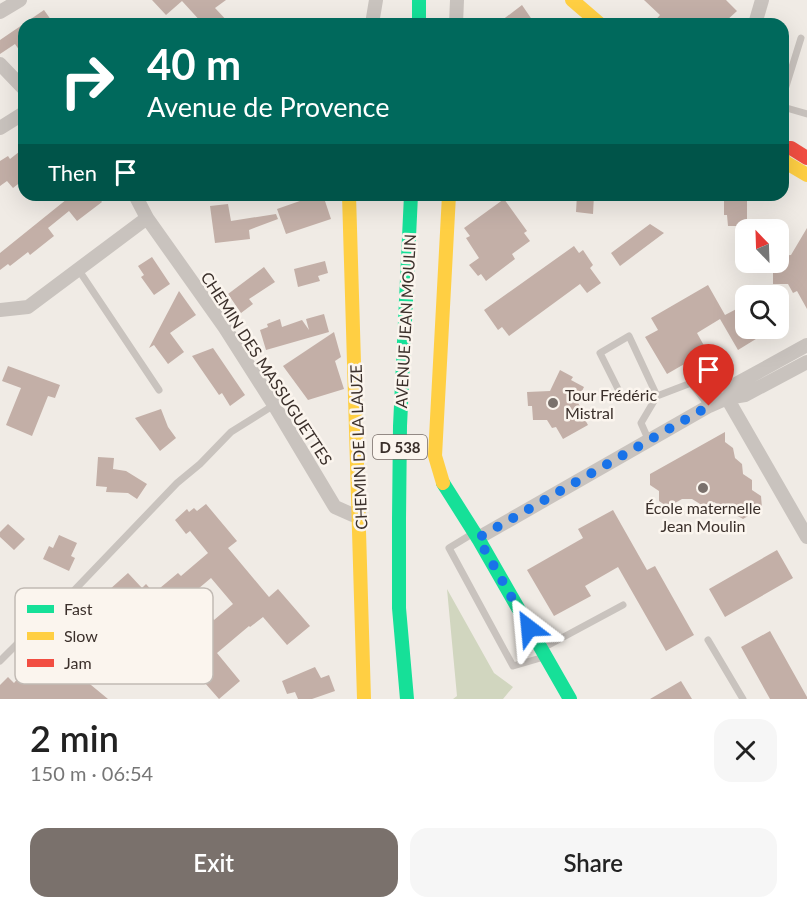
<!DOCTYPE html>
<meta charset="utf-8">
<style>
body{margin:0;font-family:Lato,sans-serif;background:#f6f6f6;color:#222;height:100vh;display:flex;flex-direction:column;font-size:22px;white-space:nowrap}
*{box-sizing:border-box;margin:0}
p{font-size:20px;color:#767676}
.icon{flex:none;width:33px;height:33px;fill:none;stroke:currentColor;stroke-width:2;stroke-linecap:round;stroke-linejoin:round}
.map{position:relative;height:699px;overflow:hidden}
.details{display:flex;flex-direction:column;background:#fff;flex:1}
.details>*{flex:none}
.hud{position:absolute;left:18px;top:18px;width:771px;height:183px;border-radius:18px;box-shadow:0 6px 24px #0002;background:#00695c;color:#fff;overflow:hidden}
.needle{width:39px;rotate:337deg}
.buttons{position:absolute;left:735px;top:219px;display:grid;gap:12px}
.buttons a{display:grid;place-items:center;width:54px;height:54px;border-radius:12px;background:#fff;box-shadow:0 6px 24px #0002;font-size:30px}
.pin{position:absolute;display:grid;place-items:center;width:51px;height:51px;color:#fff;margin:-62px -26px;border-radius:50% 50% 50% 0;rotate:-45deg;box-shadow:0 0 6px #0007}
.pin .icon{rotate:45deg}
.me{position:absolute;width:66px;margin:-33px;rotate:331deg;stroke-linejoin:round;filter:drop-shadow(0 0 4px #0008)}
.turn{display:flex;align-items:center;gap:21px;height:126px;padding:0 30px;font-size:27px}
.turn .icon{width:78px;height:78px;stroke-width:2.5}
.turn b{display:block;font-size:42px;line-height:51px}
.then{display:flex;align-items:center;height:57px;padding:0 30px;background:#0003;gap:12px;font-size:22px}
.round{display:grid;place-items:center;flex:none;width:63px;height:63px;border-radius:18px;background:#f6f6f6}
.overview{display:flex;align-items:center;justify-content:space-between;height:102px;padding:0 30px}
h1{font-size:36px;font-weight:600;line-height:45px}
.primary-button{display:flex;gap:12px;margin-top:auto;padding:12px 30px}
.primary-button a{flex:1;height:69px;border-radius:18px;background:#7a716c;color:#fff;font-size:24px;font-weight:600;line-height:69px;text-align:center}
.primary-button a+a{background:#f6f6f6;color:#222}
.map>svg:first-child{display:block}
</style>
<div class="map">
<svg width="807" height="699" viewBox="0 0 807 699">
<rect width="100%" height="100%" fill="#f0ebe5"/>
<path fill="#d1d6bf" d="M447,589L494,673L513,687L503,699H453L457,696Z"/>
<path fill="#c3afa7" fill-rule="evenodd" d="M152,0H226L215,8L230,24H203L182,1L166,15Z
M644,0H726L737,11L726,21L724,19L719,24H652L660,15Z
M522,5L535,24H497Z
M44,10L54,24H24V57L15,44L0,54V40Z
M24,148V175L20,178L22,181L13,188L7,181L0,186V161L8,156L10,159Z
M72,195H97L102,202L77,221L69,211L48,228L54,236L30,255L28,252L10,266L8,264L0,270V253Z
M317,195H323L331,219L286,234L277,209Z
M577,195H594L593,214L576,212Z
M504,199L527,231L524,233L530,241L512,254L515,259L486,281L481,274L478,276L469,265L479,258L466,238L470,236L464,228Z
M724,201H747V226H728L727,215H724Z
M228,204L231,221L276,214L278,219L249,230L250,239L215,243L210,206Z
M650,224L664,233L620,266L611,253Z
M807,228V309L797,291L793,293L788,284H773V262H778V256L791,255Z
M574,246L579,253L583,250L593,265L590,268L601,283L587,293L580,284L509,336L502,327L498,330L484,310Z
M152,257L170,284L154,295L141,277L144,275L138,266Z
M325,261L328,273L318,276L320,281L298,287L294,269Z
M264,267L275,282L249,299L253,304L241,313L228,294Z
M708,285L725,315L746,304V328H774L738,350L720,319L697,333L707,351L667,374L645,337L658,330L651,318Z
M179,291L196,315L170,333L184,352L168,364L154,345L149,348Z
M324,314L329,332L266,350L260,330L268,327L267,324L280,319L282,327L302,320L309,330L306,319Z
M334,332L341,357L335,361L344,389L308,400L283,366Z
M213,348L245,395L230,406L222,393L219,395L192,356Z
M8,366L60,385L55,398L48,396L32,436L6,425L21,388L2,381Z
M560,370L573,377L571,380L584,387L577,401L582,410L580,411L588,425L563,439L556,427L552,428L547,420H533L532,406H528L527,392L550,391Z
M161,409L168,427L176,438L160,451L135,418Z
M725,432V442L733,448L735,458L742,464L743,474L752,480V490L761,496L762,508L743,519L714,502L705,507L692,499H682L668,507L659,501V491L650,485V474Z
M98,457L114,458L113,469L126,471L147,484L137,499L128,493L106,492L107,487L96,486Z
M206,504L237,541L228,548L269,597L278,589L310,626L287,645L263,617L250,627L249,626L217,653L240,681L219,699L190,666L181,673L154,643L149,649L139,637L132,642L123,631L132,623L123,614L127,610L109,590L128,573L142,588L146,584L154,593L178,573L181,576L208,553L190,531L186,534L175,520L187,509L189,512L194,508L197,511ZM211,578L233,604L214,620L192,594Z
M613,510L647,570L655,566L694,635L666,651L618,567L585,586L591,596L554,616L527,570L583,538L578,529Z
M8,524L25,539L14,550L0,537V532Z
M59,535L77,543L71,556L75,558L69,571L43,559L49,546L53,548Z
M777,550L793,578L725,617L709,589Z
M770,631L807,697V699H770L741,647Z
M42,650L60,662L62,659L87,678L85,680L108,699H0V685L8,677L14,683Z
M315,667L321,678L329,675L335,691L312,699H298L295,692L287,694L282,681Z
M681,681L692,699H650Z"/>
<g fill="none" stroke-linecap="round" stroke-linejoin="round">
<path stroke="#c9c3be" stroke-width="7" d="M783,96L801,38
M783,107L807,114
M78,269L159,390
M619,391L600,353L629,336L657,396
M649,441L641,423L657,396L691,383L709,406
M472,534L449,548L513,666L544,657
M708,640L743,699
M543,648L623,605
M0,661L37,624L63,602L177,483L200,464L231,432L274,405"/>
<path stroke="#c9c3be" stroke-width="14" d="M0,12L20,0
M372,24L376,0
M456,24L457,0
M755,24L762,0
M0,64L24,89
M0,128L24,113
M135,195L147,218L225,328L274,405L335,507L353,515L360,516
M0,310L28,307L147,218
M727,398L807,537
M727,398L738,383L807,345
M478,538L709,406L727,398L745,395L807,362"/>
<path stroke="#16e098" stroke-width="14" d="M419,0V24
M443,483L479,540L570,699
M407,699L399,608V519L400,426L411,195"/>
<path stroke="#ffcf43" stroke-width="14" d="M572,0L600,24
M783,158L785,162L807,175
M349,195L364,699
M443,483L435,456L449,195"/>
<path stroke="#f24e42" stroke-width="14" d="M783,148H791L807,158"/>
</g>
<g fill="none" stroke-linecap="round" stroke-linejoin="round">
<path stroke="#1a73e8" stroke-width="10" stroke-dasharray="0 18" d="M529,628L478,538L709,406"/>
</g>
<g fill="#7a716c" stroke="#fbf5ee" stroke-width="2">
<circle cx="553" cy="403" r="6"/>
<circle cx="703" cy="488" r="6"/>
</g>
<g text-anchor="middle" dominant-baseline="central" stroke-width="5" stroke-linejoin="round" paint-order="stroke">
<rect fill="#fbf5ee" stroke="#756b66" stroke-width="1.5" x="373" y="435" width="54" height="24" rx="4.5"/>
<g font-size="15" font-weight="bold" fill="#3b302b">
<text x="400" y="447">D 538</text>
</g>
<g font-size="16" fill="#3b302b" stroke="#fbf5ee">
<text transform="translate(405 321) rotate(-87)">AVENUE JEAN MOULIN</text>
<text transform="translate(267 368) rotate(57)">CHEMIN DES MASSUGUETTES</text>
<text transform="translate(358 447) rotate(-92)">CHEMIN DE LA LAUZE</text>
</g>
<g font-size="16" fill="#3b302b" stroke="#fbf5ee" text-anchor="start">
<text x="565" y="394">Tour Frédéric<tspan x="565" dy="18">Mistral</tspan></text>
<text x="703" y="507" text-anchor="middle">École maternelle<tspan x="703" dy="18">Jean Moulin</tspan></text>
</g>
</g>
<rect x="15" y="588" width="198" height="96" rx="9" fill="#fbf5ee" stroke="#c1bab4" stroke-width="1.5"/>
<rect x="27" y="605" width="27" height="8" fill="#16e098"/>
<rect x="27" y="632" width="27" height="8" fill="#ffcf43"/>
<rect x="27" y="659" width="27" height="8" fill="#f24e42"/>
<g font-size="16" fill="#3b302b">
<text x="64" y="615">Fast</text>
<text x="64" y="642">Slow</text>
<text x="64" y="669">Jam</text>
</g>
</svg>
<div class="buttons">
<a><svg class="needle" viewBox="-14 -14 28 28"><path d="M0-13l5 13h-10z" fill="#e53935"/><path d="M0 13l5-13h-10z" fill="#767676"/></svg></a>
<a><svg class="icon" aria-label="search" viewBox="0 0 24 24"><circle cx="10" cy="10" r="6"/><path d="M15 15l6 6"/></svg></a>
</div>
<div class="pin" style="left:709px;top:406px;background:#d93025"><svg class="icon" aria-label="arrive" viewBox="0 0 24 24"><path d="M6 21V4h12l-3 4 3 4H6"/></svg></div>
<svg class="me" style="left:529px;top:628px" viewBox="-20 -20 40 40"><path d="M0-17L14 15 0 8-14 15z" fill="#1a73e8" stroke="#fff" stroke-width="4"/></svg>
<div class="hud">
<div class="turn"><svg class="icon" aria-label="right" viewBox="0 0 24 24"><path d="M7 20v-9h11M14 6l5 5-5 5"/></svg><div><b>40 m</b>Avenue de Provence</div></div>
<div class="then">Then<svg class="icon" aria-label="arrive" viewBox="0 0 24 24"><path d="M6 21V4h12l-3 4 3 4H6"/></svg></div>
</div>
</div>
<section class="details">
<div class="overview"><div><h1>2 min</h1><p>150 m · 06:54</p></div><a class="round"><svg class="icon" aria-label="close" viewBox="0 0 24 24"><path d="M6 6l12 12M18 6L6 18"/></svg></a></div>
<div class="primary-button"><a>Exit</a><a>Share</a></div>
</section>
